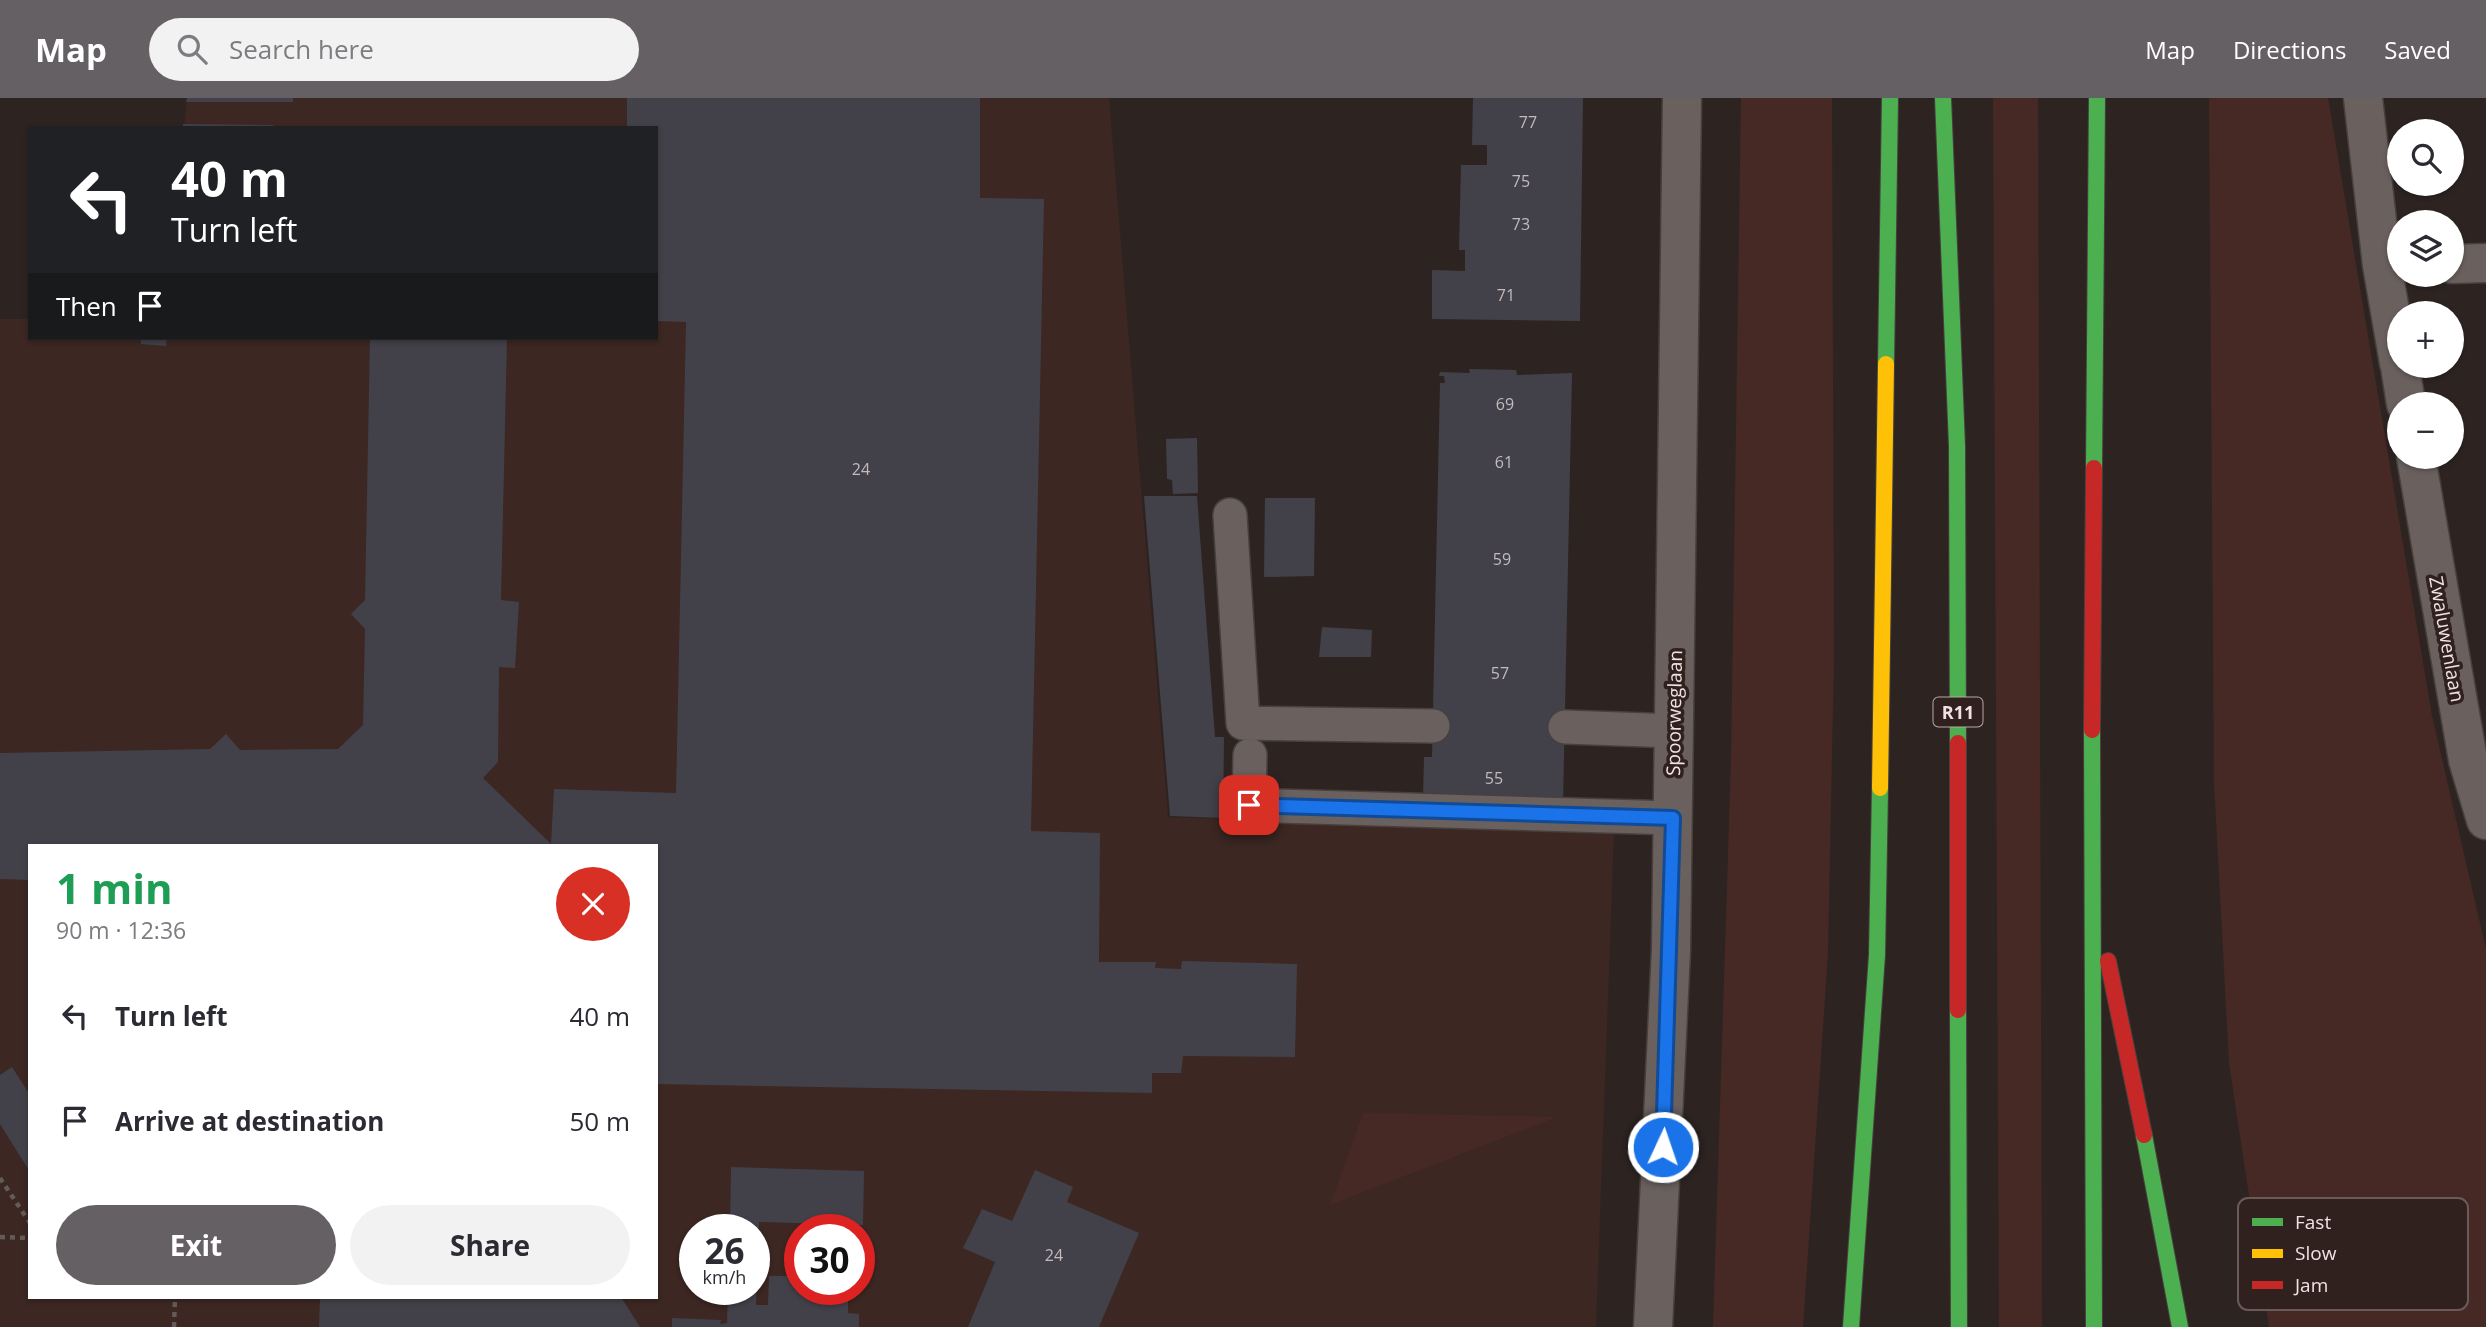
<!DOCTYPE html>
<meta charset="utf-8">
<style>
body{margin:0;font-family:"Open Sans",sans-serif;background:#f2f2f3;color:#2b2b33;height:100vh;display:flex;flex-direction:column;font-size:26px;white-space:nowrap}
*{box-sizing:border-box;margin:0}
p{font-size:23px;color:#7c7c81}
.icon{flex:none;width:38px;height:38px;fill:none;stroke:currentColor;stroke-width:2;stroke-linecap:round;stroke-linejoin:round}
.map{position:relative;flex:1;overflow:hidden}
.sheet{position:absolute;left:28px;top:746px;width:630px;height:455px;display:flex;flex-direction:column;background:#fff;border-radius:0px;box-shadow:0 2px 5px #0004}
.sheet>*{flex:none}
.banner{position:absolute;left:28px;top:28px;width:630px;height:214px;border-radius:0px;box-shadow:0 2px 5px #0004;background:#202124;color:#fff;overflow:hidden}
.controls{position:absolute;left:2387px;top:21px;display:grid;gap:14px}
.controls a{display:grid;place-items:center;width:77px;height:77px;border-radius:50%;background:#fff;box-shadow:0 2px 5px #0004;font-size:35px}
.speed{position:absolute;left:679px;top:1116px;display:flex;gap:14px;font-size:35px;font-weight:700;text-align:center}
.speed>*{display:grid;place-content:center;width:91px;height:91px;border-radius:50%;background:#fff;box-shadow:0 2px 5px #0004;line-height:1}
.speed small{font-size:18px;font-weight:400}
.speed .limit{border:10px solid #d22;background:#fff;color:#111}
.pin{position:absolute;display:grid;place-items:center;width:60px;height:60px;color:#fff;margin:-30px;border-radius:14px;box-shadow:0 4px 10px #0006}
.me{position:absolute;width:77px;margin:-38px;rotate:3deg;stroke-linejoin:round;filter:drop-shadow(0 0 5px #0008)}
.turn{display:flex;align-items:center;gap:24px;height:147px;padding:0 28px;font-size:32px}
.turn .icon{width:91px;height:91px;stroke-width:2.5}
.turn b{display:block;font-size:49px;line-height:60px}
.then{display:flex;align-items:center;height:66px;padding:0 28px;background:#0003;gap:14px;font-size:26px}
.round{display:grid;place-items:center;flex:none;width:74px;height:74px;border-radius:37px;background:#f2f2f3}
.overview{display:flex;align-items:center;justify-content:space-between;height:119px;padding:0 28px}
h1{font-size:42px;font-weight:700;line-height:52px;color:#1e9e55}
.cta{display:flex;gap:14px;margin-top:auto;padding:14px 28px}
.cta a{flex:1;height:80px;border-radius:42px;background:#656063;color:#fff;font-size:28px;font-weight:700;line-height:80px;text-align:center}
.cta a+a{background:#f2f2f3;color:#2b2b33}
ul{padding:0;list-style:none}
li{display:flex;align-items:center;gap:21px;height:105px;padding:0 28px}
li div{flex:1}
li b{display:block;font-size:26px}
li em{font-style:normal}
header{display:flex;align-items:center;gap:42px;box-sizing:border-box;height:98px;padding:0 35px;background:#656063;color:#fff}
header strong{font-size:33px}
nav{display:flex;gap:38px;margin-inline-start:auto;font-size:24px}
.search{width:490px;height:63px;background:#f2f2f3;display:flex;align-items:center;gap:18px;box-sizing:border-box;padding:0 24px;border-radius:38px;color:#7c7c81;font-size:26px}
.map>svg:first-child{display:block}
</style>
<header>
<strong>Map</strong>
<div class="search"><svg class="icon" aria-label="search" viewBox="0 0 24 24"><circle cx="10" cy="10" r="6"/><path d="M15 15l6 6"/></svg>Search here</div>
<nav><a>Map</a><a>Directions</a><a>Saved</a></nav>
</header>
<div class="map">
<svg width="2486" height="1229" viewBox="0 0 2486 1229">
<rect width="100%" height="100%" fill="#2d2422"/>
<path fill="#3c2722" fill-rule="evenodd" d="M187,0H1109L1168,719L1614,734L1596,1229H0V221H30V240H656V30H184ZM30,747H656V1199H30ZM695,1132H754V1192H695ZM800,1132H859V1192H800Z"/>
<path fill="#462924" d="M1741,0H1832L1834,558L1828,854L1803,1229H1713L1731,662Z
M1993,0H2038L2042,1229H1999Z
M2209,0H2328L2432,618L2486,851V1229H2269L2229,965L2214,684Z
M1363,1015L1557,1019L1330,1107Z"/>
<path fill="#424149" d="M187,0H293V4H186Z
M627,0H980V100L1044,101L1031,733L1100,735L1099,864H1156L1155,870L1181,871L1182,863L1297,866L1295,959L1183,958L1181,975H1152V995L656,986V747H30V782L0,781V655L210,651L226,636L240,652L338,651L363,627L365,531L351,516L365,502L370,240H507L501,502L519,504L515,570L499,569L498,664L483,680L551,746L554,691L676,695L686,224L656,223V30H627Z
M1473,0H1583L1580,223L1432,221V172L1465,173V152H1459L1461,67H1487V47H1472Z
M183,26L273,27V30H183Z
M141,240H167L166,248L141,246Z
M1469,271L1516,272L1517,277L1572,275L1563,705L1423,700L1424,659H1432L1440,285H1445L1444,278H1439L1440,274L1470,275Z
M1197,340L1198,395L1173,396L1172,382L1167,381L1166,341Z
M1144,398H1197L1215,639H1224L1223,720L1170,718Z
M1265,400H1315L1314,478L1264,479Z
M1322,529L1372,532L1371,559H1319Z
M12,969L30,997V1074L0,1026V977Z
M731,1069L864,1073L863,1127L759,1124L756,1207H768L769,1178H800V1192H848V1215L859,1216V1229H672V1220L721,1222L720,1226L727,1225L728,1192H754V1132H730Z
M1035,1072L1073,1089L1067,1104L1139,1135L1099,1229H968L995,1164L963,1150L982,1111L1012,1123Z
M320,1199H621L640,1229H319Z"/>
<g fill="none" stroke-linecap="round" stroke-linejoin="round">
<g stroke="#47403e" stroke-width="36">
<path id="lane" d="M1230,417L1243,625L1433,628
M1565,629L1674,633
M1250,657L1249,707L1673,720"/>
</g>
<g stroke="#47403e" stroke-width="41">
<path id="street" d="M2363,0L2382,167L2399,265
M2452,166L2486,165
M2400,268L2406,306
M2416,359L2468,662L2486,722
M1653,1229L1671,852L1682,0"/>
</g>
<g stroke="#47403e" stroke-width="18">
<path id="fast" d="M1943,0L1957,348L1958,645
M1886,266L1890,0
M2094,370L2097,0
M2092,632L2094,1229
M1958,912L1959,1229
M2144,1037L2180,1229
M1851,1229L1877,857L1880,690"/>
</g>
<g stroke="#47403e" stroke-width="18">
<path id="slow" d="M1880,690L1886,266"/>
</g>
<g stroke="#47403e" stroke-width="18">
<path id="jam" d="M2092,632L2094,370
M1958,645V912
M2108,863L2144,1037"/>
</g>
<path stroke="#635b59" stroke-width="4.5" stroke-dasharray="5 5" stroke-linecap="butt" d="M0,1080L30,1125
M0,1139L30,1140
M174,1229L175,1199"/>
<use href="#lane" stroke="#6a615f" stroke-width="33"/>
<use href="#street" stroke="#6a615f" stroke-width="38"/>
<use href="#fast" stroke="#4caf50" stroke-width="16"/>
<use href="#slow" stroke="#ffc107" stroke-width="16"/>
<use href="#jam" stroke="#c62828" stroke-width="16"/>
</g>
<g fill="none" stroke-linecap="round" stroke-linejoin="round">
<g stroke="#114b97" stroke-width="18">
<path id="route" d="M1249,707L1673,720L1663,1049"/>
</g>
<use href="#route" stroke="#1a73e8" stroke-width="12"/>
</g>
<g text-anchor="middle" dominant-baseline="central" stroke-width="7" stroke-linejoin="round" paint-order="stroke">
<g font-size="16" fill="#c4babb">
<text x="1528" y="24">77</text>
<text x="1521" y="83">75</text>
<text x="1521" y="126">73</text>
<text x="1506" y="197">71</text>
<text x="1505" y="306">69</text>
<text x="1504" y="364">61</text>
<text x="861" y="371">24</text>
<text x="1502" y="461">59</text>
<text x="1500" y="575">57</text>
<text x="1494" y="680">55</text>
<text x="1054" y="1157">24</text>
</g>
<rect fill="#31211e" stroke="#b6a9a6" stroke-width="2" x="1933.5" y="599.5" width="49" height="29" rx="5"/>
<g font-size="18" font-weight="bold" fill="#efe3e1">
<text x="1958" y="614">R11</text>
</g>
<g font-size="19" fill="#efe3e1" stroke="#31211e">
<text transform="translate(2447 541) rotate(80)">Zwaluwenlaan</text>
<text transform="translate(1674 615) rotate(-89)">Spoorweglaan</text>
</g>
</g>
<rect x="2238" y="1100" width="230" height="112" rx="10" fill="#31211e" stroke="#6a5b58" stroke-width="2"/>
<rect x="2252" y="1120" width="31" height="8" fill="#4caf50"/>
<rect x="2252" y="1151" width="31" height="9" fill="#ffc107"/>
<rect x="2252" y="1183" width="31" height="8" fill="#c62828"/>
<g font-size="19" fill="#efe3e1">
<text x="2295" y="1131">Fast</text>
<text x="2295" y="1162">Slow</text>
<text x="2295" y="1194">Jam</text>
</g>
</svg>
<div class="controls">
<a><svg class="icon" aria-label="search" viewBox="0 0 24 24"><circle cx="10" cy="10" r="6"/><path d="M15 15l6 6"/></svg></a>
<a><svg class="icon" aria-label="layers" viewBox="0 0 24 24"><path d="M12 4l9 5-9 5-9-5zM3 14l9 5 9-5"/></svg></a>
<a>+</a>
<a>−</a>
</div>
<div class="speed"><div>26<small>km/h</small></div><div class="limit">30</div></div>
<div class="pin" style="left:1249px;top:707px;background:#d93025"><svg class="icon" aria-label="arrive" viewBox="0 0 24 24"><path d="M6 21V4h12l-3 4 3 4H6"/></svg></div>
<svg class="me" style="left:1663px;top:1049px" viewBox="-20 -20 40 40"><circle r="17" fill="#1a73e8" stroke="#fff" stroke-width="3"/><path d="M0-11L8 9 0 5-8 9z" fill="#fff"/></svg>
<div class="banner">
<div class="turn"><svg class="icon" aria-label="left" viewBox="0 0 24 24"><path d="M17 20v-9H6M10 6l-5 5 5 5"/></svg><div><b>40 m</b>Turn left</div></div>
<div class="then">Then<svg class="icon" aria-label="arrive" viewBox="0 0 24 24"><path d="M6 21V4h12l-3 4 3 4H6"/></svg></div>
</div>
<section class="sheet">
<div class="overview"><div><h1>1 min</h1><p>90 m · 12:36</p></div><a class="round" style="background:#d93025;color:#fff"><svg class="icon" aria-label="close" viewBox="0 0 24 24"><path d="M6 6l12 12M18 6L6 18"/></svg></a></div>
<ul>
<li><svg class="icon" aria-label="left" viewBox="0 0 24 24"><path d="M17 20v-9H6M10 6l-5 5 5 5"/></svg><div><b>Turn left</b></div><em>40 m</em></li>
<li><svg class="icon" aria-label="arrive" viewBox="0 0 24 24"><path d="M6 21V4h12l-3 4 3 4H6"/></svg><div><b>Arrive at destination</b></div><em>50 m</em></li>
</ul>
<div class="cta"><a>Exit</a><a>Share</a></div>
</section>
</div>
